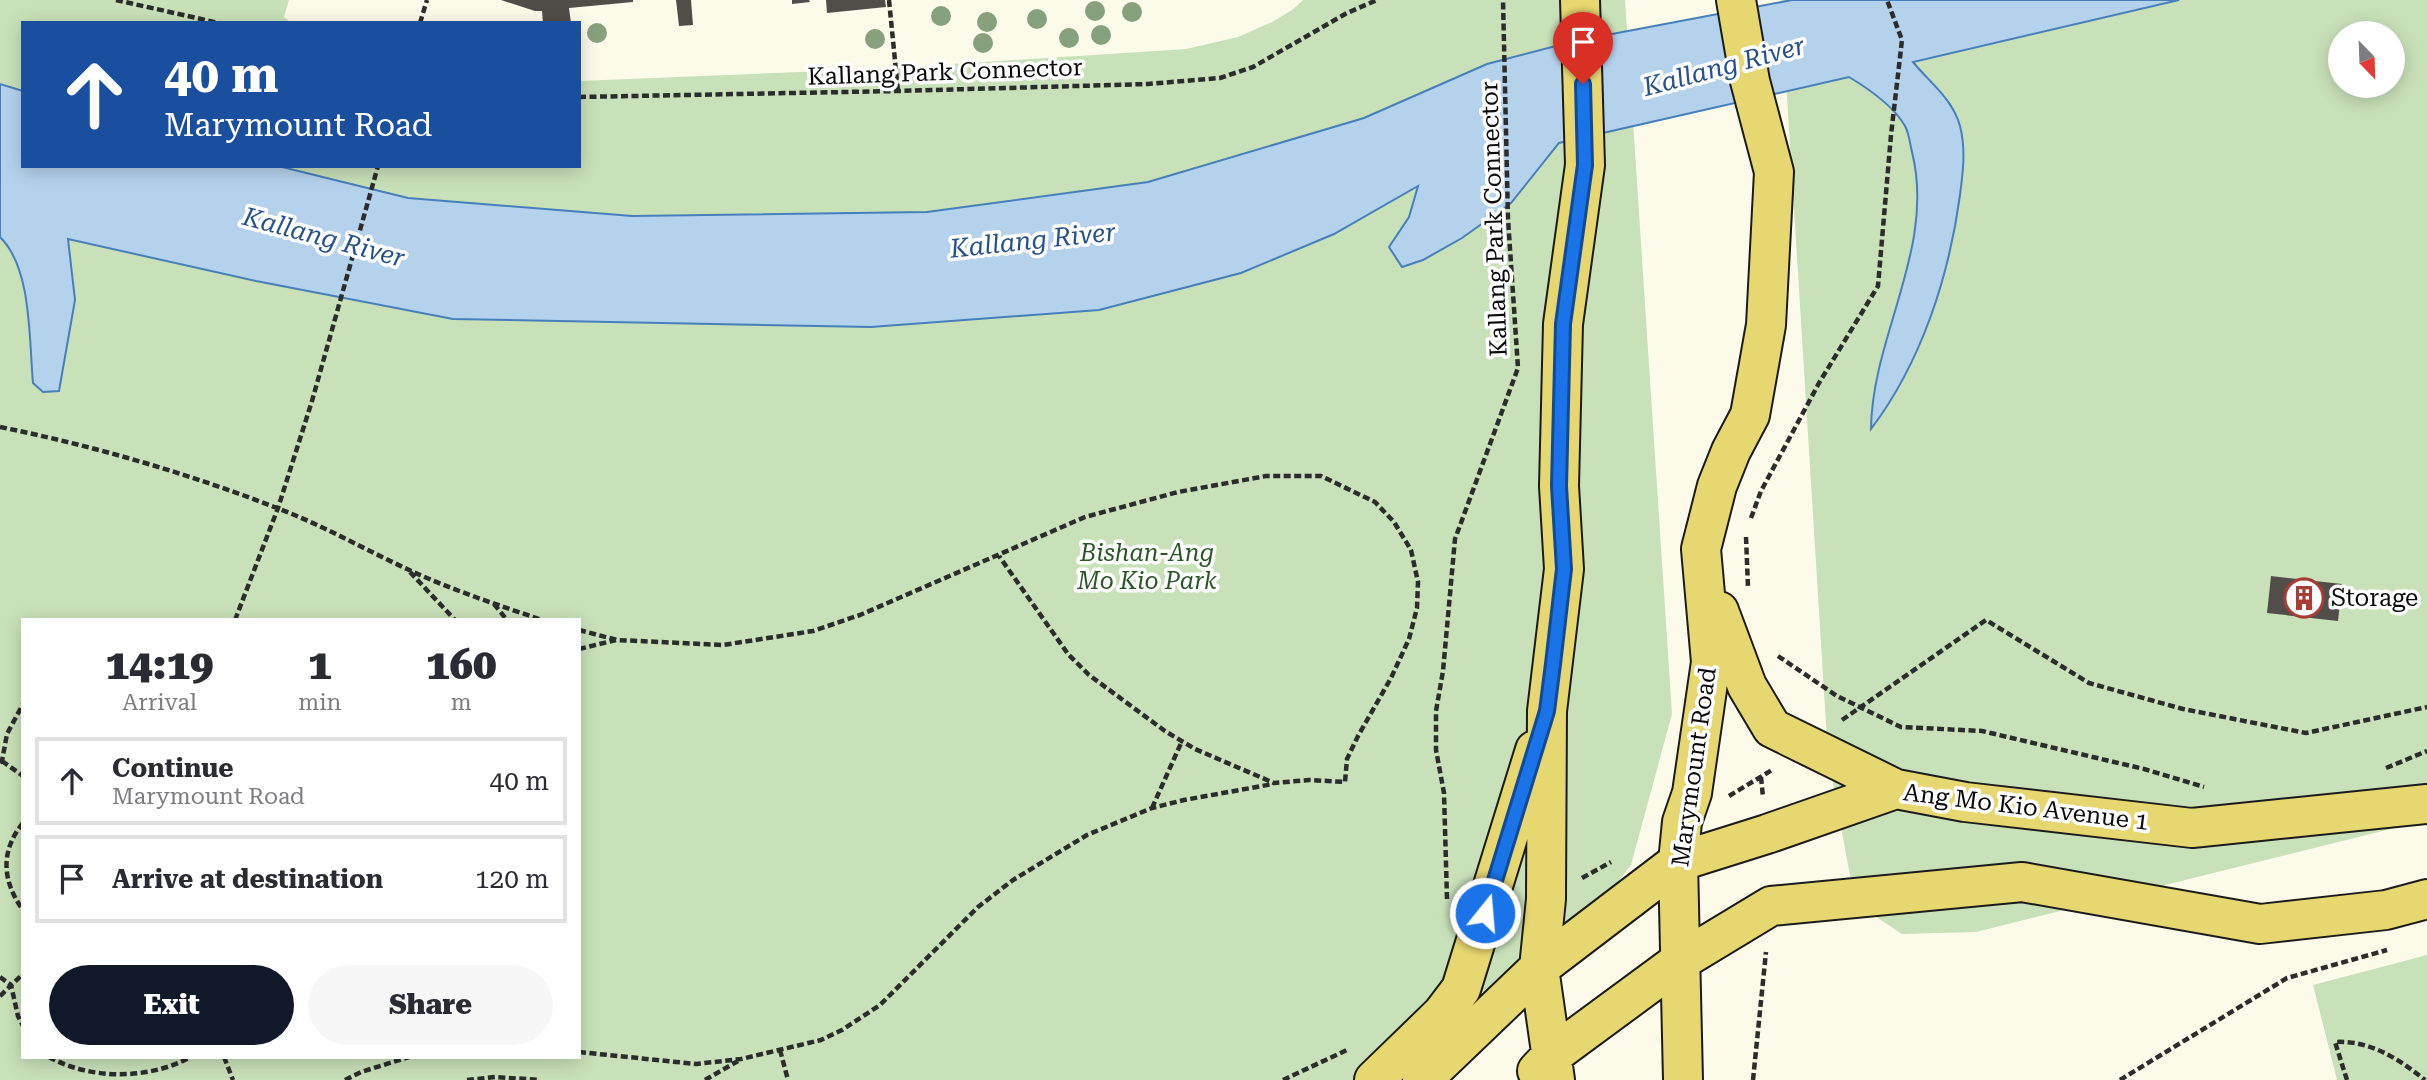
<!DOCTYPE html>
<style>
body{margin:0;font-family:"Roboto Serif",serif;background:#f7f7f7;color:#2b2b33;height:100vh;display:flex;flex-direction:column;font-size:26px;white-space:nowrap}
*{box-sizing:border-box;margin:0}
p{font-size:23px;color:#7c7c81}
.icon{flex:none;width:38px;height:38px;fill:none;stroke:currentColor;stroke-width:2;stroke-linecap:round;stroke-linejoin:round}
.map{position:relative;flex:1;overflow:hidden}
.sheet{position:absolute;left:21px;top:618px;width:560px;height:441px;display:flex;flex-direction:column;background:#fff;border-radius:0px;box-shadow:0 4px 18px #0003}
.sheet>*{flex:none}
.top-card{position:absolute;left:21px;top:21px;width:560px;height:147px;border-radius:0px;box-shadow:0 4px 18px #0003;background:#1a4fa0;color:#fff;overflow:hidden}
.needle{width:46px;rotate:157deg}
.buttons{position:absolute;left:2328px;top:21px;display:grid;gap:14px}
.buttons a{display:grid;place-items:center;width:77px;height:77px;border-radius:50%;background:#fff;box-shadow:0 4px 18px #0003;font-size:35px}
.pin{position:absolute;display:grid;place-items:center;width:60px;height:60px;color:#fff;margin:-72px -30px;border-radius:50% 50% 50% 0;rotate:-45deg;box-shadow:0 0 7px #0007}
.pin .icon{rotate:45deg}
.me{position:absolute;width:77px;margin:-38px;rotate:17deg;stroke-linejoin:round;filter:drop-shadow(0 0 5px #0008)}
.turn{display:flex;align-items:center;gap:24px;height:147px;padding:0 28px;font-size:32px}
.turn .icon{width:91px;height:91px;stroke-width:2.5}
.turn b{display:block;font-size:49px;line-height:60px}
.eta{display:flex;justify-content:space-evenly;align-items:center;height:119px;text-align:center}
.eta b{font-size:42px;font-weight:800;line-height:49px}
.cta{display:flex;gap:14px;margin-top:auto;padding:14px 28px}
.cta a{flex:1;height:80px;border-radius:42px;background:#111827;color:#fff;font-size:28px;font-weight:800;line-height:80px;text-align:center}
.cta a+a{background:#f7f7f7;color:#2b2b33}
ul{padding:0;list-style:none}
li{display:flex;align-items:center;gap:21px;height:88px;margin:0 14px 10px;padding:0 14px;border:4px solid #e1e1e2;border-radius:0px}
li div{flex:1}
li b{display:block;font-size:26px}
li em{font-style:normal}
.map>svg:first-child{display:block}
</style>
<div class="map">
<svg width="2427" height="1080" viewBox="0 0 2427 1080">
<rect width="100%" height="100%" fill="#fcfbea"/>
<path fill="#c9e1b9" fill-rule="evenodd" d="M0,0H289L284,17L291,23H23V166H579V81L874,69L1186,49L1238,37L1272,22L1292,10L1303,0H1625L1672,714L1631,865L1590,918L1441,1080H0ZM23,620H579V1057H23Z
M1781,0H2427V820L1976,932L1902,934L1855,903L1828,756ZM2340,33H2392V86H2340Z
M2427,955V1080H2337L2313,985Z"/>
<path fill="#b5d2ed" stroke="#467fba" stroke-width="2" d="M1792,0H2179L1913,62C1930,83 1952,98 1960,126C1966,149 1963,172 1960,195C1949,277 1921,363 1871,429C1872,335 1936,248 1912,152C1910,144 1909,133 1905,126C1893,105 1869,89 1849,77L1559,143L1511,203L1462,238L1423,260L1402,267L1389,247L1409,217L1418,186L1334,234L1241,273L1099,310L871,327L453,319L256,281L68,239L75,300L59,391L43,392L33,383C29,340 32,268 0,237V84L23,91V166H278L408,198L632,216L927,212L1148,182L1364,118L1487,64L1575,41Z"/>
<path fill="#514d48" d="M501,0H633V2L569,8L571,23H543L542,11H535Z
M676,0H691L693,25L679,26Z
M792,0H809L810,2L792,4Z
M826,0H885L886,7L827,13Z
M2271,576L2342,584L2338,621L2267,613Z"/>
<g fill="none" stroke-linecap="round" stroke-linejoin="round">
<g stroke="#1b1b1b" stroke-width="42">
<path id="major" d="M1719,611L1747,686L1772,728L1896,789
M1537,1071L1551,1056L1680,961L1771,906L2022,882L2260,924L2386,910L2427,899
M1374,1080L1442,1014L1461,989L1535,750
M1422,1080L1539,968L1678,862L1767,834L1896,789L1965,802L2192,828L2427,804
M1555,1080L1539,968L1546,899L1547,711L1564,569L1559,486L1563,324L1585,165L1580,0
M1683,1080L1678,862L1682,822L1692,793L1711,662L1701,549L1717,486L1731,451L1750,415L1766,325L1774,172L1750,81L1736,0"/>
</g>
<path stroke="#2c2c2c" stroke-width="4.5" stroke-dasharray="7 3.5" stroke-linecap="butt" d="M116,0L219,23
M889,0L898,91
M420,23L427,0
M579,97L898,91L1148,84L1220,78L1253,67L1347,13L1377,0
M0,427C94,446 187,473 277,508C322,525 364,549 407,569C449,589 498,605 542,620
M1751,518L1761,491L1819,383L1878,286L1891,135L1902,40L1887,0
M1746,537L1748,587
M410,572L455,620
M494,604L507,620
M235,620L278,508L312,401L378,166
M579,630L617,640L723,645L813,631L860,615L1085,517L1178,492L1266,476H1321L1375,502L1394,522L1411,550L1418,582L1417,608L1409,639L1391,678L1358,736L1347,759L1345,782L1309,780L1274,783L1195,749L1165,731L1089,675L1068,654L999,556
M579,649L616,640
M1778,656L1837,696L1901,727L1982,731L2144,769L2204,787
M1842,720L1986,620L2089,683L2183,709L2306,733L2427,707
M2,761L23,776
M0,763L2,761L7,734L23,704
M2386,768L2427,751
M1761,777L1763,797
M1729,796L1772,770
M1152,808L1182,741
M23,823C0,851 2,881 23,910
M1582,878L1611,862
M1447,899L1444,793L1436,750V711L1443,671L1455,539L1518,368L1508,219L1503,0
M0,977L11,985L18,1016L23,1026
M0,996L23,974
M780,1050L788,1080
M579,1052L696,1064L741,1059L821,1040L842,1030L880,1005L978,907L1013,880L1087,835L1152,808L1184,800L1273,784
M49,1057C91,1080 148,1080 191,1057
M224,1057L233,1080
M345,1080L361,1072L409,1057
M467,1080L495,1077L540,1080
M705,1080L738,1061
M1283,1080L1349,1049
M1753,1080L1766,952
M2120,1080L2287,978L2387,950
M2347,1080L2335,1042C2370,1040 2399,1059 2425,1080"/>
<use href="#major" stroke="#e6d770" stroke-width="38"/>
</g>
<g fill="#88a17d">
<circle cx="1095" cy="11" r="10"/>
<circle cx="1132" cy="12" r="10"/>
<circle cx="941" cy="16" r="10"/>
<circle cx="1037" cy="19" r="10"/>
<circle cx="987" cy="22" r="10"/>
<circle cx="597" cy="33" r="10"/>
<circle cx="1101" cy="35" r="10"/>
<circle cx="1069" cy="38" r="10"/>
<circle cx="875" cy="39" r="10"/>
<circle cx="983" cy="43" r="10"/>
</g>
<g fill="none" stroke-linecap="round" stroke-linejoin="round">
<g stroke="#114b97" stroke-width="18">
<path id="route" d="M1485,913L1547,711L1553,664L1564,569L1559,486L1563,324L1585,165L1583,84"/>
</g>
<use href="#route" stroke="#1a73e8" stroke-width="12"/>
</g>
<defs>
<g id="building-ring" transform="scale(2.0125)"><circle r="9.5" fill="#fff" stroke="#a73d35" stroke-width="1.5"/><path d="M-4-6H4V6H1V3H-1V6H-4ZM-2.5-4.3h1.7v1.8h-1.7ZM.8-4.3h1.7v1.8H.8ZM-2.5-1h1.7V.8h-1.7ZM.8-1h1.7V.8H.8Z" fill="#a73d35"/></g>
</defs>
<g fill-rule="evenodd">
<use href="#building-ring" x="2304" y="598"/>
</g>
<g text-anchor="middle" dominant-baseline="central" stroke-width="7" stroke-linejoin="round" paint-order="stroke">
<g font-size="24" fill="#0a0a0a" stroke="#fff">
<text transform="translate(945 72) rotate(-2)">Kallang Park Connector</text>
<text transform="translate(1494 219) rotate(-92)">Kallang Park Connector</text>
<text transform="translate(1694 767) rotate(-82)">Marymount Road</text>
<text transform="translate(2026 807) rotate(7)">Ang Mo Kio Avenue 1</text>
</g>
<g font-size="24" font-style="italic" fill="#295824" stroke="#fff">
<text x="1147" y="553">Bishan-Ang<tspan x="1147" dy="28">Mo Kio Park</tspan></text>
</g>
<g font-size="24" fill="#0a0a0a" stroke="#fff" text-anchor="start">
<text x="2331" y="598">Storage</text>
</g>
<g font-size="26" font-style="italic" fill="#25528a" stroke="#fff">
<text transform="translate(1724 66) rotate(-15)">Kallang River</text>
<text transform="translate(324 237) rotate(15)">Kallang River</text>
<text transform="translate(1033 240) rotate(-6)">Kallang River</text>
</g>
</g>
</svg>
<div class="buttons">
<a><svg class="needle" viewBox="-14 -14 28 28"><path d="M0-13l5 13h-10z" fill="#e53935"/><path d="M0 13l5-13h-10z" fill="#7c7c81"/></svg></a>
</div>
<div class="pin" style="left:1583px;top:84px;background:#d93025"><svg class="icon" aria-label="arrive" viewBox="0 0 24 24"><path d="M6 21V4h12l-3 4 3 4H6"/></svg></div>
<svg class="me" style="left:1485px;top:913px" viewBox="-20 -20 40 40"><circle r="17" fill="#1a73e8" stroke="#fff" stroke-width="3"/><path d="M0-11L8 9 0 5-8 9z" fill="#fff"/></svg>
<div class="top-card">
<div class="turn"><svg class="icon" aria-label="ahead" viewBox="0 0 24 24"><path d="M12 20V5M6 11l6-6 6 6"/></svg><div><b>40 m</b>Marymount Road</div></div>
</div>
<section class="sheet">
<div class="eta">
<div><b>14:19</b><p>Arrival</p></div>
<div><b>1</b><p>min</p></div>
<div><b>160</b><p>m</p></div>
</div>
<ul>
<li><svg class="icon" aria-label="ahead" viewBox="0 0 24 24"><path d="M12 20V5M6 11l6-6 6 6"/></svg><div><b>Continue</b><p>Marymount Road</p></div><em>40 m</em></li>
<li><svg class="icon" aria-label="arrive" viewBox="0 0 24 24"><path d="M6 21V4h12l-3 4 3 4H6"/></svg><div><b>Arrive at destination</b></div><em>120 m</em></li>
</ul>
<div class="cta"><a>Exit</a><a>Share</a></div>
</section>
</div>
